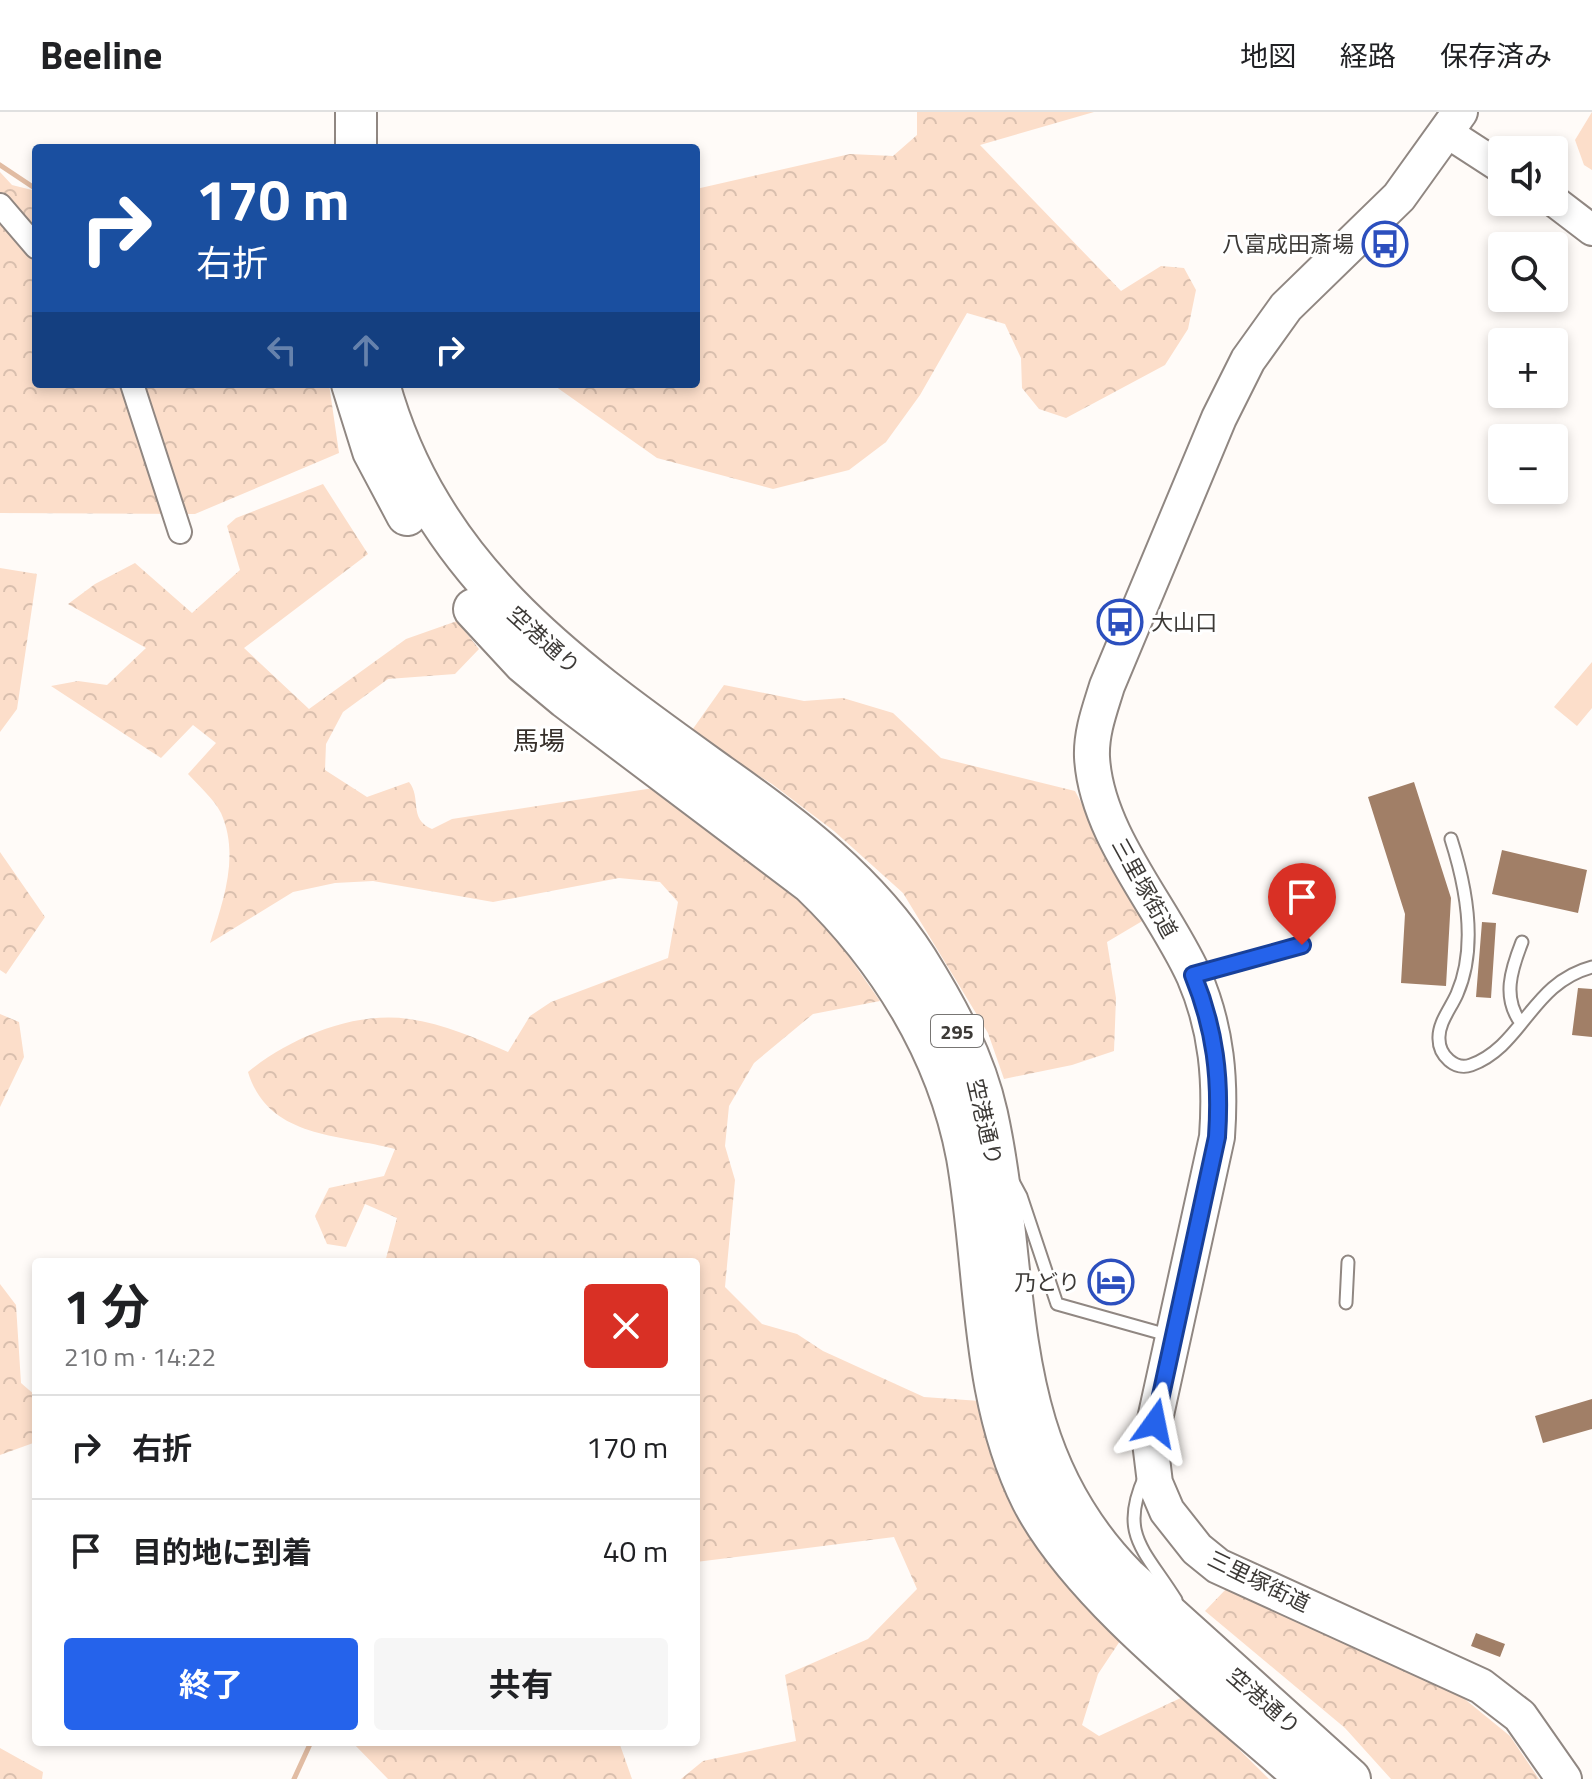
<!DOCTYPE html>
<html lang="ja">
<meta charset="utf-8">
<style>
body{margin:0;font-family:"Titillium Web","Noto Sans JP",sans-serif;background:#f6f6f6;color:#202124;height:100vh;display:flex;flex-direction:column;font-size:30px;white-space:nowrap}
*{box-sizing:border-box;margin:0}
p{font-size:26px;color:#757577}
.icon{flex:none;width:44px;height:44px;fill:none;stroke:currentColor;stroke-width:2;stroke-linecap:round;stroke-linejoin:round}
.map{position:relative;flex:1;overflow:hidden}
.sheet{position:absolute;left:32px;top:1146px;width:668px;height:488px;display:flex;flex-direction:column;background:#fff;border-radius:8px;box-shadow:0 4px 12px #0003}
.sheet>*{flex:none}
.top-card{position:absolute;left:32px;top:32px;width:668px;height:244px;border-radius:8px;box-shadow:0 4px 12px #0003;background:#1a4fa0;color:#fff;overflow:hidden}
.fabs{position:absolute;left:1488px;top:24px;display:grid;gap:16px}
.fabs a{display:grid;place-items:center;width:80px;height:80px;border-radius:8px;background:#fff;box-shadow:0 4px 12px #0003;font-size:40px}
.pin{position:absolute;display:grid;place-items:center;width:68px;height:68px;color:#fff;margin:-82px -34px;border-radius:50% 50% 50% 0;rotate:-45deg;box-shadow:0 0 8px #0007}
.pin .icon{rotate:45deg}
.me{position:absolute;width:88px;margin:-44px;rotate:12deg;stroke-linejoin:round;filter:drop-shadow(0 0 6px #0008)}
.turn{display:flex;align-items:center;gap:28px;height:168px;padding:0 32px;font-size:36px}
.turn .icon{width:104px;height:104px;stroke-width:2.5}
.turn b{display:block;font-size:56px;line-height:68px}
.lanes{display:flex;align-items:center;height:76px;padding:0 32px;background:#0003;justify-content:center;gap:40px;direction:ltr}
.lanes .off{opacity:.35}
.round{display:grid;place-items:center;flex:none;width:84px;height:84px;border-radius:8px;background:#f6f6f6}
.headline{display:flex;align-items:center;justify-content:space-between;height:136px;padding:0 32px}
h1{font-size:48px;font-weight:700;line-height:60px}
.cta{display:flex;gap:16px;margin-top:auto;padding:16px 32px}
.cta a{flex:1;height:92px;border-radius:8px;background:#2563eb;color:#fff;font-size:32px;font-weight:700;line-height:92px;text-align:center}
.cta a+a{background:#f6f6f6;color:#202124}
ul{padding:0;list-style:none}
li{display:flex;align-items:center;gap:24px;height:104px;padding:0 32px;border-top:2px solid #e0e0e0}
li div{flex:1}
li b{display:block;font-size:30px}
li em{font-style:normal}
header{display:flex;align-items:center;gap:48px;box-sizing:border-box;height:112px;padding:0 40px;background:#fff;border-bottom:2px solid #e0e0e0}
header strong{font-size:38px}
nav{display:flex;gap:44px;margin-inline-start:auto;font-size:28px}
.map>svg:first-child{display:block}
</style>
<header>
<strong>Beeline</strong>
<nav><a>地図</a><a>経路</a><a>保存済み</a></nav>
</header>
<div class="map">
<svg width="1592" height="1667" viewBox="0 0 1592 1667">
<defs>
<pattern id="forest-crowns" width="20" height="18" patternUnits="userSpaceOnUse" patternTransform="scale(2)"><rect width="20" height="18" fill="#fcdeca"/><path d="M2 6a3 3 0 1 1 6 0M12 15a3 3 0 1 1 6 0" fill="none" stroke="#d9bfae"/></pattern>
</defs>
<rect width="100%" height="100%" fill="#fffbf8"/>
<path fill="url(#forest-crowns)" d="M917,0H1094L980,33L1121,179L1161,154L1184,156L1196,178L1188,217L1165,253L1066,306L1039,297L1022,276L1021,246L1005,212L967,201L920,283L886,330L849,358L773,377L657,346L552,272H696V77L850,42L893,44L917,23Z
M0,60L12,73L36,79V272H329L339,341L195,402L0,401Z
M323,372L368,442L244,536L309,597L406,527L457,509L479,537L455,562L388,567L343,600L326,632L325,658L367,685L409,670C422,686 408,707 432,717L452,707L660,675L789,778L840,832L880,889L813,902L754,951L729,994L725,1034L735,1068L725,1175L762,1212L797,1222L823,1239L924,1285L980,1289L1017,1402L1040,1441L1120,1529L1098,1562L1082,1613L1099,1624L1185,1584L1269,1667H681L703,1649L796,1629L785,1563L868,1527L917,1477L894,1425L696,1450V1150H385L397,1106L365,1092L346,1135L327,1132L315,1104L329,1076L384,1064L395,1037C337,1022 268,1026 248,960C290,926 353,899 409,907C444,912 476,926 508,940L530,904L551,890L668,846L678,790L660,770L619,766L493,790L373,769L335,771L293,780L210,831C223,789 240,744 221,701C214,687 198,673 188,662L216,631L193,613L161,646L51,574L78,569L107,573L146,536L68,492L95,472L135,451L192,501L240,458L227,414L236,406Z
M0,456L37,462L17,597L0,620Z
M724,573L804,589L843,586L893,601L941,646L1075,679L1144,808L1107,830L1116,886L1114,939L1072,953L1004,967L988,921L903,781L834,719L772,672L690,621Z
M0,740L45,805L6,862L0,858Z
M0,902L19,910L24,945L0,995Z
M0,1172L16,1193L21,1271L36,1284V1330L0,1343Z
M1227,1476L1456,1580L1510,1624L1539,1667H1391L1345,1616L1205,1499Z
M352,1630H619L632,1667H388Z
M0,1636L43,1660L42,1667H0Z"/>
<path fill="#fcdeca" d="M1592,0V58L1584,53L1575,28Z
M1592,550V596L1577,614L1554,595Z"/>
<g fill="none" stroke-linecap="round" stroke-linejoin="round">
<path stroke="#e1bca3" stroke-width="5" d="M0,53L36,77
M294,1667L311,1630"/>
</g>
<path fill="#a17f67" d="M1414,670L1451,786L1446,874L1401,871L1405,802L1368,685Z
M1502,738L1587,758L1578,801L1492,782Z
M1482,810L1496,811L1491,886L1476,885Z
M1578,876L1592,877V925L1572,923Z
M1592,1287V1317L1543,1331L1535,1304Z
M1476,1521L1505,1532L1500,1545L1471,1534Z"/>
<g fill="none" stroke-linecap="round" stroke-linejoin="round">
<g stroke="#908782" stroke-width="15">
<path id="lane" d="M1522,38L1523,36
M1451,727C1466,774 1478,834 1457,882C1451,896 1438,911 1439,927C1439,943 1455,959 1471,953C1523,934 1531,871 1592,855
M1197,861L1302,833
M1521,911C1502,886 1511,858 1522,830
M1014,1071L1021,1084L1057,1192L1171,1224
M1346,1191L1348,1150
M1145,1364C1118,1423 1145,1438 1176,1488"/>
</g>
<g stroke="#908782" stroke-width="26">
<path id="street" d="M0,93L36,135
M132,272L180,420"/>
</g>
<g stroke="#908782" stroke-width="34">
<path id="secondary" d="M1448,21L1502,56
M1554,89L1592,118"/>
</g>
<g stroke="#908782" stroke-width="38">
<path id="primary" d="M1460,0L1399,85L1286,195L1248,248L1219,306L1107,574C1100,597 1091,620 1092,645C1096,723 1163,795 1194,864C1217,917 1221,969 1217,1025L1150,1330L1155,1371L1167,1399L1197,1437L1218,1454L1481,1574L1520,1604L1564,1667"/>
</g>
<g stroke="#908782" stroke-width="44">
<path id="highway" d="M356,36V0
M352,272L373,339L407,403
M379,272C431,460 571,556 720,663C794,715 868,771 917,848C947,896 975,947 987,1002C1024,1172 993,1330 1126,1465L1350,1667
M474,497L524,551L566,586L811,771C888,845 947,939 967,1045C987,1159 979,1282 1032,1388C1083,1487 1223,1591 1307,1667"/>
</g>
<use href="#lane" stroke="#fff" stroke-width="11"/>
<use href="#street" stroke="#fff" stroke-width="22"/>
<use href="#secondary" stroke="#fff" stroke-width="30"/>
<use href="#primary" stroke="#fff" stroke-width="34"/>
<use href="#highway" stroke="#fff" stroke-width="40"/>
</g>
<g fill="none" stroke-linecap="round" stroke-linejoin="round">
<g stroke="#184099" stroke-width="20">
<path id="route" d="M1155,1311L1217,1025C1221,966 1215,917 1193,863L1302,833"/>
</g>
<use href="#route" stroke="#2563eb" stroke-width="14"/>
</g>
<defs>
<g id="bus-ring" transform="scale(2.3)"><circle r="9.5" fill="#fff" stroke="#2c4fbe" stroke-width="1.5"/><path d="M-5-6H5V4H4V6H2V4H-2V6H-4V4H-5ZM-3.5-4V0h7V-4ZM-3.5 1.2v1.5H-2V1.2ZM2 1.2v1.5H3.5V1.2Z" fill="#2c4fbe"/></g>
<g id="hotel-ring" transform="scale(2.3)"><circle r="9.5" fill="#fff" stroke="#2c4fbe" stroke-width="1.5"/><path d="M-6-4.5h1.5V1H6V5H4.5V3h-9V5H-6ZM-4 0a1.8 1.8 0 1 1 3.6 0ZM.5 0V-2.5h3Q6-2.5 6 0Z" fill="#2c4fbe"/></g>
</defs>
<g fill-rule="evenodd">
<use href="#bus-ring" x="1385" y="132"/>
<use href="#bus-ring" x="1120" y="510"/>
<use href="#hotel-ring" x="1111" y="1170"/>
</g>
<g text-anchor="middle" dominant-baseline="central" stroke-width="6" stroke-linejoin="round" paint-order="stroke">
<rect fill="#fff" stroke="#777573" stroke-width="2" x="931" y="903" width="52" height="32" rx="6"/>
<g font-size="20" font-weight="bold" fill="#3d3a37">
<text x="957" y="919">295</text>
</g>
<g font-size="22" fill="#3d3a37" stroke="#fff" text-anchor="end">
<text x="1354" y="132">八富成田斎場</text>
<text x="1151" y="510" text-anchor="start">大山口</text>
<text x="1080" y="1170">乃どり</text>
</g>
<g font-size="22" fill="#3d3a37" stroke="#fff">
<text transform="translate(544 528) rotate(42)">空港通り</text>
<text transform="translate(1145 776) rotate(61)">三里塚街道</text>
<text transform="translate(985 1010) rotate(77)">空港通り</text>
<text transform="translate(1259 1469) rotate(26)">三里塚街道</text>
<text transform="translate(1264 1589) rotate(41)">空港通り</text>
</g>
<g font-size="26" fill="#362f2a" stroke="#fff">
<text x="539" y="628">馬場</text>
</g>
</g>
</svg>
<div class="fabs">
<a><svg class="icon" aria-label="sound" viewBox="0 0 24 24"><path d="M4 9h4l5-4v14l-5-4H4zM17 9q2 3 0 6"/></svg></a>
<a><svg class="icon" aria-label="search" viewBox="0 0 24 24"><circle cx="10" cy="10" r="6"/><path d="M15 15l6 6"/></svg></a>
<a>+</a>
<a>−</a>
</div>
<div class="pin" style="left:1302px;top:833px;background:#d93025"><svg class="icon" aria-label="arrive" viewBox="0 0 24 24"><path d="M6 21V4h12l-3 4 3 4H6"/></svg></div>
<svg class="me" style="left:1155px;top:1311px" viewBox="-20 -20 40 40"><path d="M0-17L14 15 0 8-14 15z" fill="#2563eb" stroke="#fff" stroke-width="4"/></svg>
<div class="top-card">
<div class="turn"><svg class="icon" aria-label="right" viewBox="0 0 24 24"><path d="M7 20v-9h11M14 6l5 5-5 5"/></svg><div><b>170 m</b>右折</div></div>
<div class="lanes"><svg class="icon off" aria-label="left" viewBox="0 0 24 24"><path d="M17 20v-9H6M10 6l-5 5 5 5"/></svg><svg class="icon off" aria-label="ahead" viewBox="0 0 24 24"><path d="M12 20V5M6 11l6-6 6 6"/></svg><svg class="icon" aria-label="right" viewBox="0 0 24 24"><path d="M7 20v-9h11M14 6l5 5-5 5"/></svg></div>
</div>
<section class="sheet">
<div class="headline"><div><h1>1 分</h1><p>210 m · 14:22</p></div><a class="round" style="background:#d93025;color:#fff"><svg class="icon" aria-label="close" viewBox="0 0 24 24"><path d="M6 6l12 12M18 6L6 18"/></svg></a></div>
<ul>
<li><svg class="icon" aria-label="right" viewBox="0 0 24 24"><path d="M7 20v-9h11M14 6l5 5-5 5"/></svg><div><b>右折</b></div><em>170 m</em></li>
<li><svg class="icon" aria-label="arrive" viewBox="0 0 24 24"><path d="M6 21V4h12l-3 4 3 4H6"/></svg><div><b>目的地に到着</b></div><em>40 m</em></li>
</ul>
<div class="cta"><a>終了</a><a>共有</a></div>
</section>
</div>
